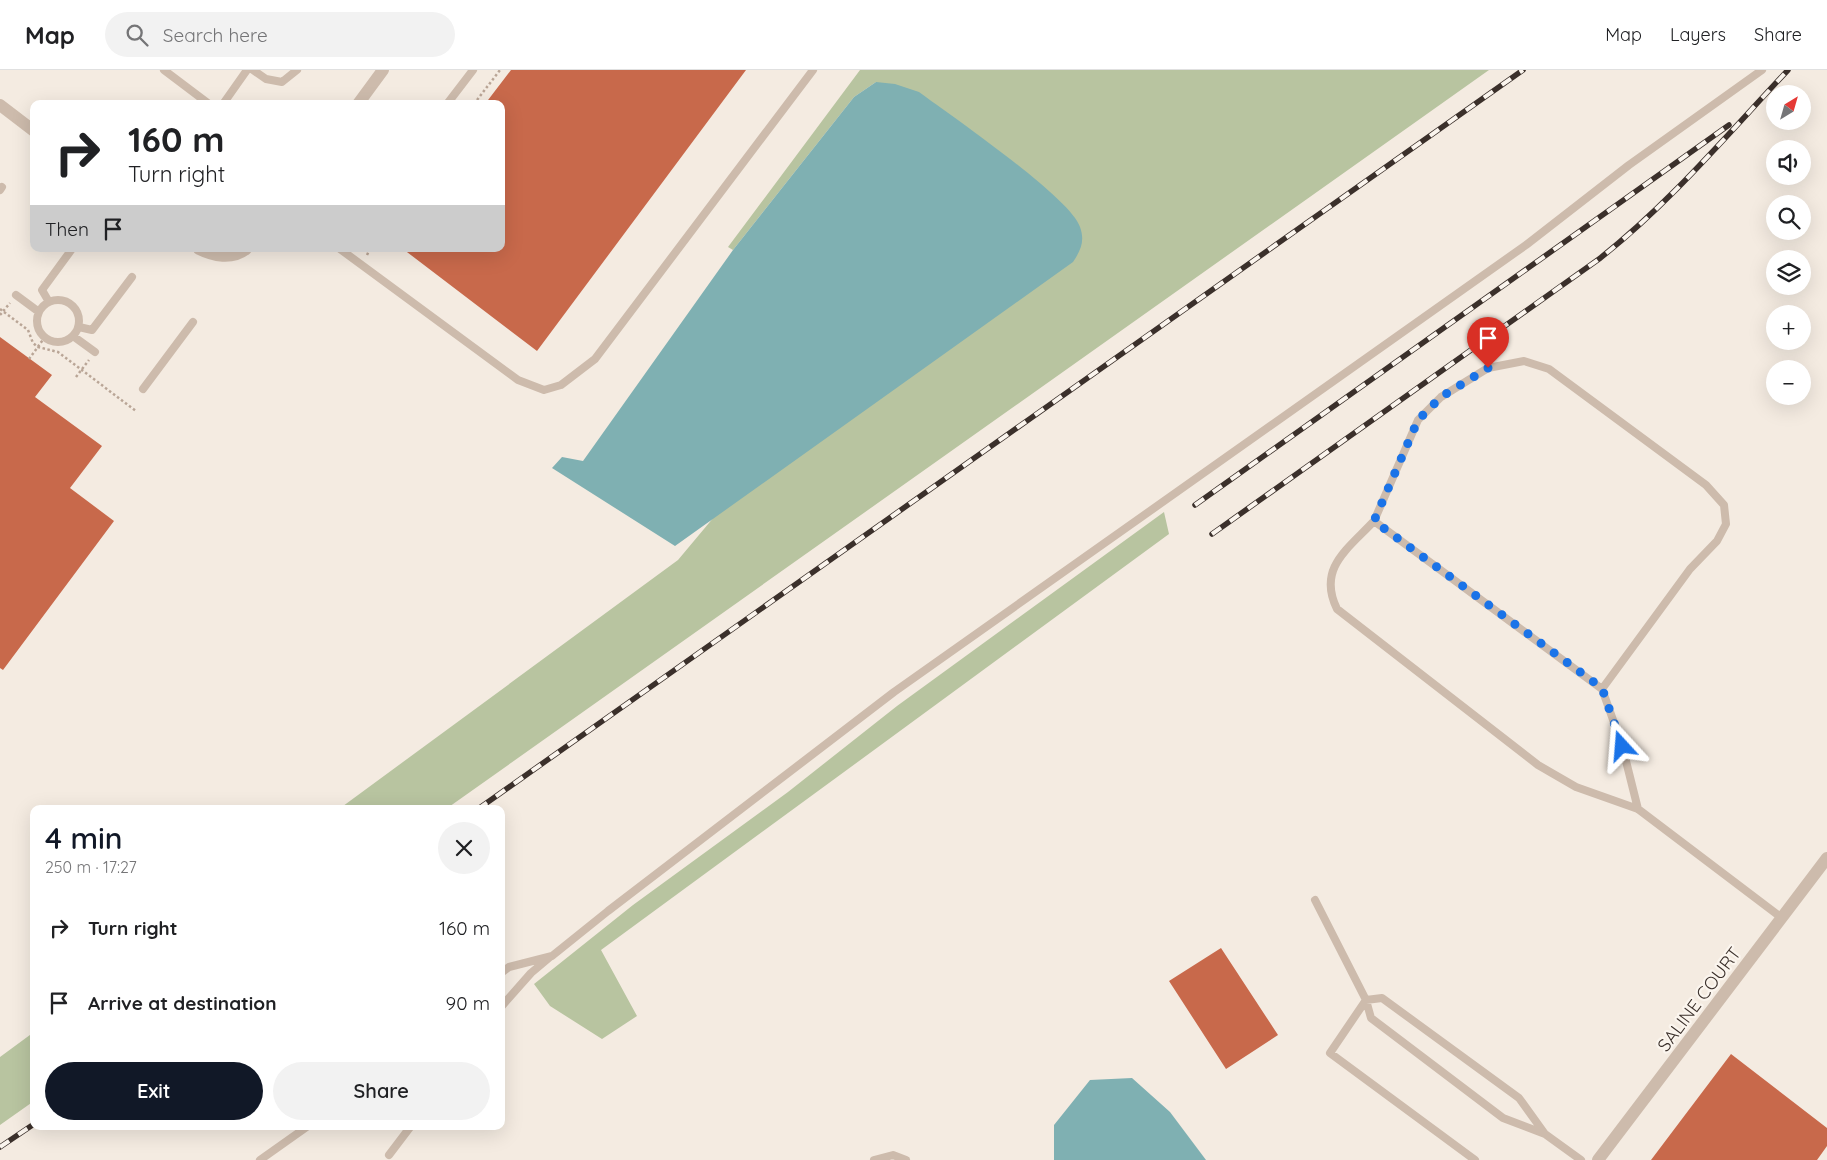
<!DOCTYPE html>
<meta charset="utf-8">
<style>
body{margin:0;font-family:Quicksand,sans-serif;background:#f2f2f2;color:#202124;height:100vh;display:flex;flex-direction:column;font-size:19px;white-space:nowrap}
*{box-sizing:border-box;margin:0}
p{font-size:16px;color:#757577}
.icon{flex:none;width:28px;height:28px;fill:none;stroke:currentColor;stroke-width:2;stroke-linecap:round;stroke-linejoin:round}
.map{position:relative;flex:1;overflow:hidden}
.panel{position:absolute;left:30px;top:735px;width:475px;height:325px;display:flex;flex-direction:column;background:#fff;border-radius:10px;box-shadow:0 5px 20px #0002}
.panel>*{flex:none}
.banner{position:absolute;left:30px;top:30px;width:475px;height:152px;border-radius:10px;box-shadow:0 5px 20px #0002;background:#fff;color:#202124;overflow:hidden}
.needle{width:32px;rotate:37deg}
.tools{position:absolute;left:1766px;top:15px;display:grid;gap:10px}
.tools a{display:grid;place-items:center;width:45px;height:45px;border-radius:50%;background:#fff;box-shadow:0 5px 20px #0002;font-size:25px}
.pin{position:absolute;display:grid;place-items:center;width:42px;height:42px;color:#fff;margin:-51px -21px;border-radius:50% 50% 50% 0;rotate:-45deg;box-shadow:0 0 5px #0007}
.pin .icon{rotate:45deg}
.me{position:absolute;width:55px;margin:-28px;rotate:341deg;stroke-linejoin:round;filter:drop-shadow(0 0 4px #0008)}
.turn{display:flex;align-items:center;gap:18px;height:105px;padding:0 15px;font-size:22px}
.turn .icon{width:65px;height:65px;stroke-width:2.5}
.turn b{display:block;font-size:35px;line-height:42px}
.then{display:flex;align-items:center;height:48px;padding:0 15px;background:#0003;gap:10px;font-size:19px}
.round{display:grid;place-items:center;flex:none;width:52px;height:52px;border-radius:26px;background:#f2f2f2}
.head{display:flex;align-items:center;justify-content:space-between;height:85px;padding:0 15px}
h1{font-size:30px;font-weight:600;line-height:38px;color:#111827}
.button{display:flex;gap:10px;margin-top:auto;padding:10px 15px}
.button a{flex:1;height:58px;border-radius:30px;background:#111827;color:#fff;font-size:20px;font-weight:600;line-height:58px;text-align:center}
.button a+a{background:#f2f2f2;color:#202124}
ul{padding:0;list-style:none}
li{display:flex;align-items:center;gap:15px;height:75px;padding:0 15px}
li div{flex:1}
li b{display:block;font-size:19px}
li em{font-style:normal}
header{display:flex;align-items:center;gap:30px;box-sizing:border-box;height:70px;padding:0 25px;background:#fff;border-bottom:1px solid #e0e0e0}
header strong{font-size:24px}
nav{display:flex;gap:28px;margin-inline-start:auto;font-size:18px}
.search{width:350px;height:45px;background:#f2f2f2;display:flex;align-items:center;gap:12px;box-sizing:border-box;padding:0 18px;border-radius:28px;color:#757577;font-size:19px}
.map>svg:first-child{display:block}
</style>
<header>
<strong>Map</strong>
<div class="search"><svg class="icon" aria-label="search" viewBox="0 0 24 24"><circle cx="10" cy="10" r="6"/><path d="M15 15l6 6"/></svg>Search here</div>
<nav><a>Map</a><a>Layers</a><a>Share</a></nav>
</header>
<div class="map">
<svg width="1827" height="1090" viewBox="0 0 1827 1090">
<rect width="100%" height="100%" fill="#f4ebe1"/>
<path fill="#b8c4a0" d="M860,0H1489L446,739H339L678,490L714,447L876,12L854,27L733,180L728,177Z
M1164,442L1169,464L601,880L637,946L602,969L550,936L534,914L633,835L788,722L897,636Z
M34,962V1031L0,1055V987Z"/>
<path fill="#7fb0b2" d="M876,12L895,14L919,22C950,45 1070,127 1080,157C1085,171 1081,180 1073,192L675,476L552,398L562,387L583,391L733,180L854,27Z
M1132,1008L1170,1042L1206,1090H1054V1055L1090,1010Z"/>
<path fill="#c8694b" d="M511,0H746L537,281L403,179H501V34H485Z
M0,267L52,305L35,327L102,376L70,418L114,451L3,600L0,598Z
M1221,878L1278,965L1226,999L1169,911Z
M1731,984L1827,1058V1076L1817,1090H1651Z"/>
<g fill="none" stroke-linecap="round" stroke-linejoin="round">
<path stroke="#b9a596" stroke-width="2.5" stroke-dasharray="2.5 2.5" stroke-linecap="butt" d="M474,34L500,0
M367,185L370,179
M0,239L28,260L33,273L38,277L58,282L136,341
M0,245L10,233
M29,289L45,267
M76,307L89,290"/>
<path stroke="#cdbbac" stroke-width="8" d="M164,0L209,34
M253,0L266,9L282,12L297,0
M223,34L247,0
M447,34L473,0
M0,120L2,117
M340,179L518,310L544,320L561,315L595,289L813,0
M16,225L39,242
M37 251a21 21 0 1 1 42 0a21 21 0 1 1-42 0Z
M49,232L42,220L72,179
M79,257L92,260L132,207
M73,266L95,282
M143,319L193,252
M1374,451L1418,350L1441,327L1488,298L1524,291L1549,299L1706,415L1724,435L1726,454L1717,471L1690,499L1602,619
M1638,739L1622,675L1602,619L1374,451C1348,479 1317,498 1337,539L1538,695L1576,717L1638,739L1782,848
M1315,830L1366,930L1330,983L1475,1090
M501,903L509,897L552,886L608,841L894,622L1526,175L1629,95L1762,0
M501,937L531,903L550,887
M1545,1064L1519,1028L1382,928L1366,930L1371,948L1503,1048L1545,1064L1581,1090
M389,1085L411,1056
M260,1090L308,1056
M874,1090L893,1085L906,1090"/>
<path stroke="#cdbbac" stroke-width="12" d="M358,34L383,0
M0,35L34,61
M199,179C213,186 232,190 246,179
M1598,1090L1827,788"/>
<g stroke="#3b302b" stroke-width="5.5">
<path id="rail" d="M1195,435L1729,55
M1212,464L1599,189C1669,134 1727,65 1788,0
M478,739L1523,0
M0,1077L34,1054"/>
</g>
<use href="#rail" stroke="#fbf5ee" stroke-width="4" stroke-dasharray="11" stroke-linecap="butt"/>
</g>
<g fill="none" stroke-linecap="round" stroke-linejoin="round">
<path stroke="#1a73e8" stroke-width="9" stroke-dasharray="0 16.2" d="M1488,298L1441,327L1418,350L1374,451L1602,618L1622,676"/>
</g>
<g text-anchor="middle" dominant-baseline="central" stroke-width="4.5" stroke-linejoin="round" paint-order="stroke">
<g font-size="18" fill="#3b302b" stroke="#fbf5ee">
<text transform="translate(1699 929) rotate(-53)">SALINE COURT</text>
</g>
</g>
</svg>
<div class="tools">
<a><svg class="needle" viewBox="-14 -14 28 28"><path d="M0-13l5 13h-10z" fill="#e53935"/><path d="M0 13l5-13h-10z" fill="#757577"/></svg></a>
<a><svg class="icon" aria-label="sound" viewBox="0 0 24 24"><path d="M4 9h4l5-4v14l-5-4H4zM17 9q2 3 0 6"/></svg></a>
<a><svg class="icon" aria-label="search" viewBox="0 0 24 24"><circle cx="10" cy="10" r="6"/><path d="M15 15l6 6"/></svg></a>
<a><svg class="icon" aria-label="layers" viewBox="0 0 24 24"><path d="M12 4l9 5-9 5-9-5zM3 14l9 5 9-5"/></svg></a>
<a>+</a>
<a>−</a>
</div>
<div class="pin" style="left:1488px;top:298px;background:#d93025"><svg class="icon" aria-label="arrive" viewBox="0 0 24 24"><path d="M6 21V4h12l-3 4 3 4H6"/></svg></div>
<svg class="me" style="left:1622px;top:676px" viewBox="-20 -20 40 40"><path d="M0-17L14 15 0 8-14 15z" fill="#1a73e8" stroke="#fff" stroke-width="4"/></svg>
<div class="banner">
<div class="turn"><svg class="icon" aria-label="right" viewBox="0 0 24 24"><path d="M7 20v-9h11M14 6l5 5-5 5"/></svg><div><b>160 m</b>Turn right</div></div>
<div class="then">Then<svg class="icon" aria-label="arrive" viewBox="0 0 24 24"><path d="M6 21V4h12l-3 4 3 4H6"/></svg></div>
</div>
<section class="panel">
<div class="head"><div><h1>4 min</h1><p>250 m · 17:27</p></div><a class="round"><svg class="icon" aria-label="close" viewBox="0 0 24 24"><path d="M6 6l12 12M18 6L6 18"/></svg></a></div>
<ul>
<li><svg class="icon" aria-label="right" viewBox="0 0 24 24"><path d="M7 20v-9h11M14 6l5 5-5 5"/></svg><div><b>Turn right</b></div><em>160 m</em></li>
<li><svg class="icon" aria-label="arrive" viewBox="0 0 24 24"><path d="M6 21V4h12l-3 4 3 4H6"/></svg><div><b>Arrive at destination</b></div><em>90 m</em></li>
</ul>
<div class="button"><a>Exit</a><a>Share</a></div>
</section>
</div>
